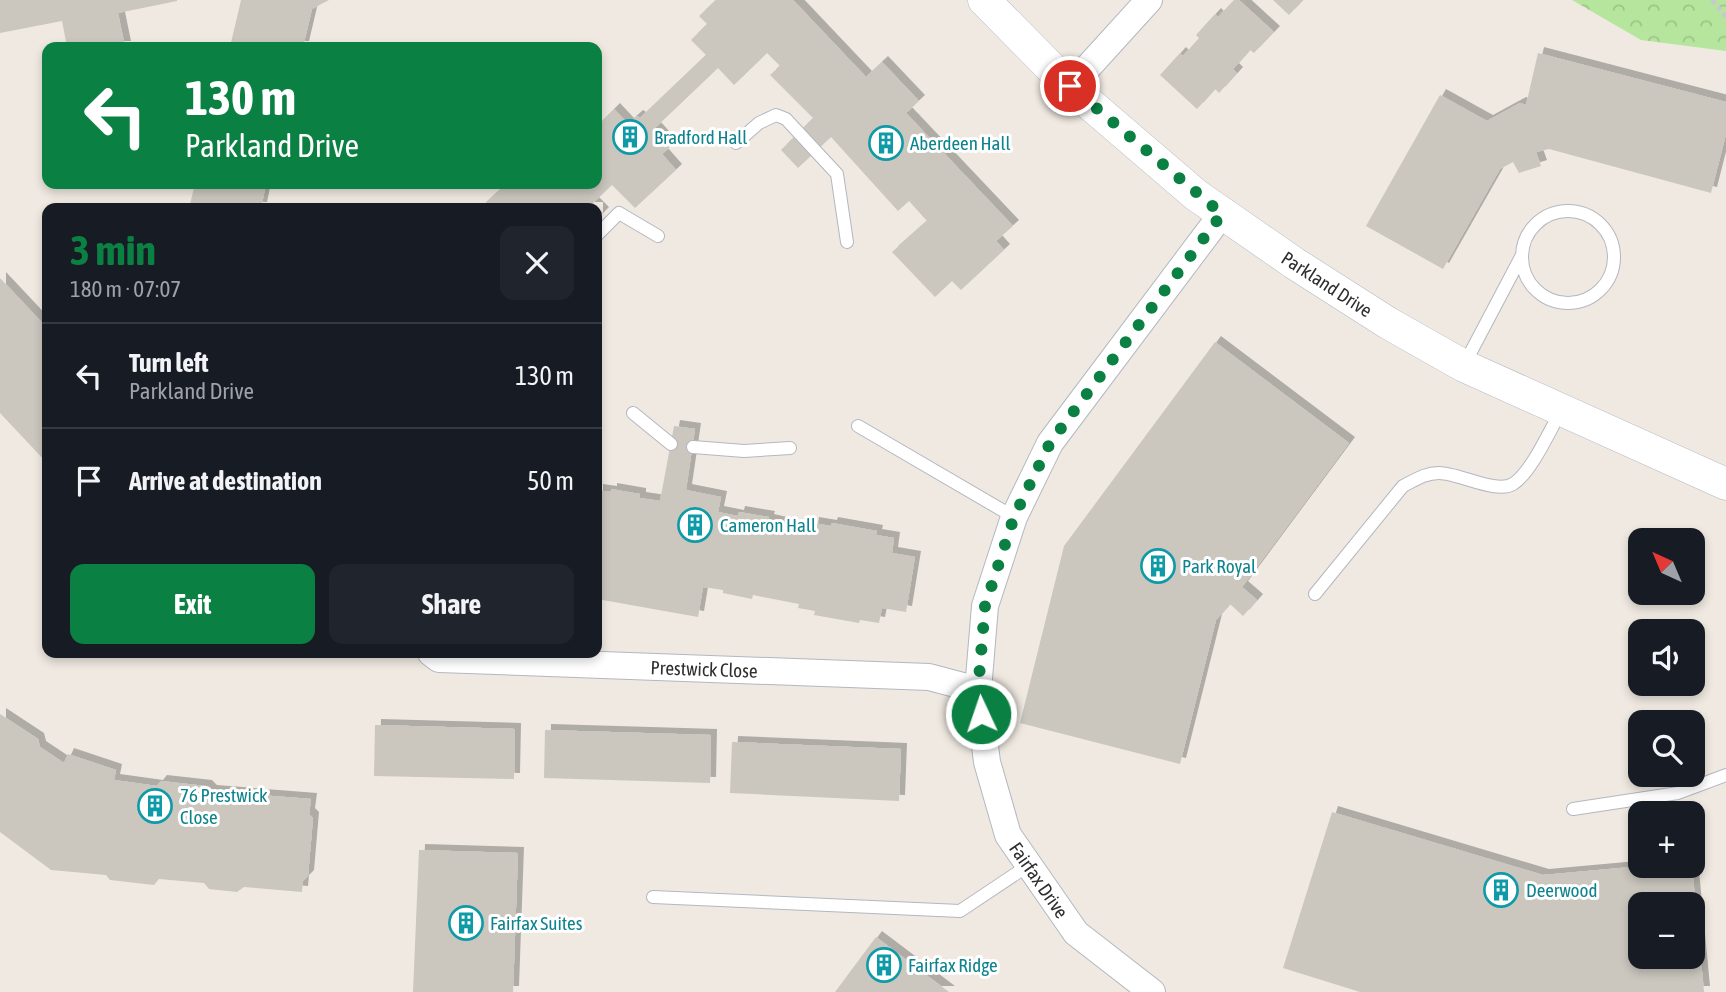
<!DOCTYPE html>
<meta charset="utf-8">
<style>
body{margin:0;font-family:"Asap Condensed",sans-serif;background:#20242c;color:#f1f3f6;height:100vh;display:flex;flex-direction:column;font-size:26px;white-space:nowrap}
*{box-sizing:border-box;margin:0}
p{font-size:23px;color:#9ea1a6}
.icon{flex:none;width:38px;height:38px;fill:none;stroke:currentColor;stroke-width:2;stroke-linecap:round;stroke-linejoin:round}
.map{position:relative;flex:1;overflow:hidden}
.sheet{position:absolute;left:42px;top:203px;width:560px;height:455px;display:flex;flex-direction:column;background:#171b24;border-radius:14px;box-shadow:0 4px 10px #0003}
.sheet>*{flex:none}
.hud{position:absolute;left:42px;top:42px;width:560px;height:147px;border-radius:14px;box-shadow:0 4px 10px #0003;background:#0b8043;color:#fff;overflow:hidden}
.needle{width:46px;rotate:316deg}
.buttons{position:absolute;left:1628px;top:528px;display:grid;gap:14px}
.buttons a{display:grid;place-items:center;width:77px;height:77px;border-radius:14px;background:#171b24;box-shadow:0 4px 10px #0003;font-size:35px}
.pin{position:absolute;display:grid;place-items:center;width:60px;height:60px;color:#fff;margin:-30px;border:4px solid #fff;border-radius:50%;box-shadow:0 2px 7px #0007}
.me{position:absolute;width:77px;margin:-38px;rotate:357deg;stroke-linejoin:round;filter:drop-shadow(0 0 5px #0008)}
.turn{display:flex;align-items:center;gap:24px;height:147px;padding:0 28px;font-size:32px}
.turn .icon{width:91px;height:91px;stroke-width:2.5}
.turn b{display:block;font-size:49px;line-height:60px}
.round{display:grid;place-items:center;flex:none;width:74px;height:74px;border-radius:14px;background:#20242c}
.overview{display:flex;align-items:center;justify-content:space-between;height:119px;padding:0 28px}
h1{font-size:42px;font-weight:700;line-height:52px;color:#0b8043}
.cta{display:flex;gap:14px;margin-top:auto;padding:14px 28px}
.cta a{flex:1;height:80px;border-radius:14px;background:#0b8043;color:#fff;font-size:28px;font-weight:700;line-height:80px;text-align:center}
.cta a+a{background:#20242c;color:#f1f3f6}
ul{padding:0;list-style:none}
li{display:flex;align-items:center;gap:21px;height:105px;padding:0 28px;border-top:2px solid #363941}
li div{flex:1}
li b{display:block;font-size:26px}
li em{font-style:normal}
.map>svg:first-child{display:block}
</style>
<div class="map">
<svg width="1726" height="992" viewBox="0 0 1726 992">
<defs>
<pattern id="park-crowns" width="20" height="18" patternUnits="userSpaceOnUse" patternTransform="scale(1.75)"><rect width="20" height="18" fill="#b6e59e"/><path d="M2 6a3 3 0 1 1 6 0M12 15a3 3 0 1 1 6 0" fill="none" stroke="#9dc588"/></pattern>
<filter id="shadow"><feDropShadow dx="6" dy="-6" stdDeviation="0" flood-color="#0004"/></filter>
</defs>
<rect width="100%" height="100%" fill="#efe9e1"/>
<path fill="url(#park-crowns)" d="M1572,0H1726V51L1641,40Z"/>
<path fill="#cbc7bf" fill-rule="evenodd" filter="url(#shadow)" d="M0,0H177V1L118,13L125,47H67L62,21L0,33Z
M241,0H329L312,9L303,47H230Z
M716,0H793L866,77L882,62L919,101L906,113L1013,226L996,241L1004,250L961,290L952,281L935,297L892,252L927,221L909,201L898,211L831,137L798,168L781,150L813,118L770,75L780,66L767,53L734,85L718,68L655,128L671,146L662,154L676,170L635,208L612,185L593,203L603,213L597,219V208H480L506,184H597V126L614,109L628,124L637,116L640,118L706,55L691,40L707,24L699,16Z
M1234,0H1239L1274,32L1254,53L1250,50L1233,69L1237,73L1219,93L1215,89L1197,109L1160,75L1180,53L1183,56L1199,38L1196,35L1215,14L1218,17Z
M1273,0H1303L1289,15Z
M1538,53L1726,102V134L1711,193L1549,149L1536,152L1541,166L1519,173L1513,162L1500,169L1443,269L1366,226L1440,95L1487,121L1520,103L1526,105Z
M195,184H266L261,208H189Z
M0,278L47,328V463L0,413Z
M1215,342L1349,443L1242,587L1257,600L1243,616L1230,604L1216,620L1180,764L1020,723L1064,546Z
M674,426L695,429L686,490L721,497L718,512L738,516L739,512L769,517L768,520L812,530L813,523L831,526L832,523L877,531L876,535L894,538L892,553L915,557L906,612L882,608L879,623L860,620L859,623L814,615L815,611L798,608L799,604L753,595L752,599L723,593V590L703,587L698,617L597,599V490L611,492V489L640,494V498L660,501Z
M0,714L38,739L40,747L64,763L68,754L116,770L114,780L157,786L161,781L206,786L211,791L311,799L309,814L313,818L308,876L303,881L302,892L244,887L237,892L209,889L204,883L159,879L154,885L110,880L106,875L51,870L0,832Z
M375,725L515,729L514,779L374,776Z
M545,730L711,735L710,783L544,778Z
M732,742L901,749L899,801L730,793Z
M1332,812L1543,875L1642,866H1692L1704,992H1360L1283,968ZM1640,905H1692V957H1640Z
M419,850L518,853L513,992H413Z
M876,937L949,992H835Z"/>
<g fill="none" stroke-linecap="round" stroke-linejoin="round">
<g stroke="#b4b7c1" stroke-width="14">
<path id="service" d="M736,143L759,123L776,115L786,119L837,174L847,242
M1522 257a46 46 0 1 1 92 0a46 46 0 1 1-92 0Z
M597,235L619,213L658,236
M1464,365L1522,255
M633,413L671,444
M858,426L1014,517
M693,447L744,451L790,448
M1315,594L1403,486C1415,480 1425,473 1439,473C1459,473 1496,494 1513,484C1531,473 1550,430 1561,411
M1573,809L1678,793L1726,775
M653,897L960,911L1029,865"/>
</g>
<g stroke="#b4b7c1" stroke-width="28">
<path id="minor" d="M1070,87L1149,0
M431,653L439,659L929,677L978,690
M1152,992L1076,933L1008,835L987,762L978,690L985,606L1014,517L1050,443L1222,214"/>
</g>
<g stroke="#b4b7c1" stroke-width="33">
<path id="tertiary" d="M984,0L1070,87L1196,195L1294,263L1388,323L1464,366L1726,484"/>
</g>
<path stroke="#c9c9c9" stroke-width="4.5" stroke-dasharray="5 3.5" stroke-linecap="butt" d="M1712,0L1726,17"/>
<use href="#service" stroke="#fff" stroke-width="12"/>
<use href="#minor" stroke="#fff" stroke-width="26"/>
<use href="#tertiary" stroke="#fff" stroke-width="32"/>
</g>
<g fill="none" stroke-linecap="round" stroke-linejoin="round">
<path stroke="#0b8043" stroke-width="12" stroke-dasharray="0 21.6" d="M981,714L978,690L985,606L1014,517L1050,443L1222,214L1070,86"/>
</g>
<defs>
<g id="building-ring" transform="scale(1.75)"><circle r="9.5" fill="#fff" stroke="#0f9aa8" stroke-width="1.5"/><path d="M-4-6H4V6H1V3H-1V6H-4ZM-2.5-4.3h1.7v1.8h-1.7ZM.8-4.3h1.7v1.8H.8ZM-2.5-1h1.7V.8h-1.7ZM.8-1h1.7V.8H.8Z" fill="#0f9aa8"/></g>
</defs>
<g fill-rule="evenodd">
<use href="#building-ring" x="630" y="137"/>
<use href="#building-ring" x="886" y="143"/>
<use href="#building-ring" x="695" y="525"/>
<use href="#building-ring" x="1158" y="566"/>
<use href="#building-ring" x="155" y="806"/>
<use href="#building-ring" x="1501" y="890"/>
<use href="#building-ring" x="466" y="923"/>
<use href="#building-ring" x="884" y="965"/>
</g>
<g text-anchor="middle" dominant-baseline="central" stroke-width="6" stroke-linejoin="round" paint-order="stroke">
<g font-size="19" fill="#0d838f" stroke="#fff" text-anchor="start">
<text x="654" y="137">Bradford Hall</text>
<text x="910" y="143">Aberdeen Hall</text>
<text x="720" y="525">Cameron Hall</text>
<text x="1182" y="566">Park Royal</text>
<text x="180" y="795">76 Prestwick<tspan x="180" dy="22">Close</tspan></text>
<text x="1526" y="890">Deerwood</text>
<text x="490" y="923">Fairfax Suites</text>
<text x="908" y="965">Fairfax Ridge</text>
</g>
<g font-size="19" fill="#2e2e2e" stroke="#fff">
<text transform="translate(1327 284) rotate(33)">Parkland Drive</text>
<text transform="translate(704 669) rotate(2)">Prestwick Close</text>
<text transform="translate(1039 880) rotate(55)">Fairfax Drive</text>
</g>
</g>
</svg>
<div class="buttons">
<a><svg class="needle" viewBox="-14 -14 28 28"><path d="M0-13l5 13h-10z" fill="#e53935"/><path d="M0 13l5-13h-10z" fill="#9ea1a6"/></svg></a>
<a><svg class="icon" aria-label="sound" viewBox="0 0 24 24"><path d="M4 9h4l5-4v14l-5-4H4zM17 9q2 3 0 6"/></svg></a>
<a><svg class="icon" aria-label="search" viewBox="0 0 24 24"><circle cx="10" cy="10" r="6"/><path d="M15 15l6 6"/></svg></a>
<a>+</a>
<a>−</a>
</div>
<div class="pin" style="left:1070px;top:86px;background:#d93025"><svg class="icon" aria-label="arrive" viewBox="0 0 24 24"><path d="M6 21V4h12l-3 4 3 4H6"/></svg></div>
<svg class="me" style="left:981px;top:714px" viewBox="-20 -20 40 40"><circle r="17" fill="#0b8043" stroke="#fff" stroke-width="3"/><path d="M0-11L8 9 0 5-8 9z" fill="#fff"/></svg>
<div class="hud">
<div class="turn"><svg class="icon" aria-label="left" viewBox="0 0 24 24"><path d="M17 20v-9H6M10 6l-5 5 5 5"/></svg><div><b>130 m</b>Parkland Drive</div></div>
</div>
<section class="sheet">
<div class="overview"><div><h1>3 min</h1><p>180 m · 07:07</p></div><a class="round"><svg class="icon" aria-label="close" viewBox="0 0 24 24"><path d="M6 6l12 12M18 6L6 18"/></svg></a></div>
<ul>
<li><svg class="icon" aria-label="left" viewBox="0 0 24 24"><path d="M17 20v-9H6M10 6l-5 5 5 5"/></svg><div><b>Turn left</b><p>Parkland Drive</p></div><em>130 m</em></li>
<li><svg class="icon" aria-label="arrive" viewBox="0 0 24 24"><path d="M6 21V4h12l-3 4 3 4H6"/></svg><div><b>Arrive at destination</b></div><em>50 m</em></li>
</ul>
<div class="cta"><a>Exit</a><a>Share</a></div>
</section>
</div>
